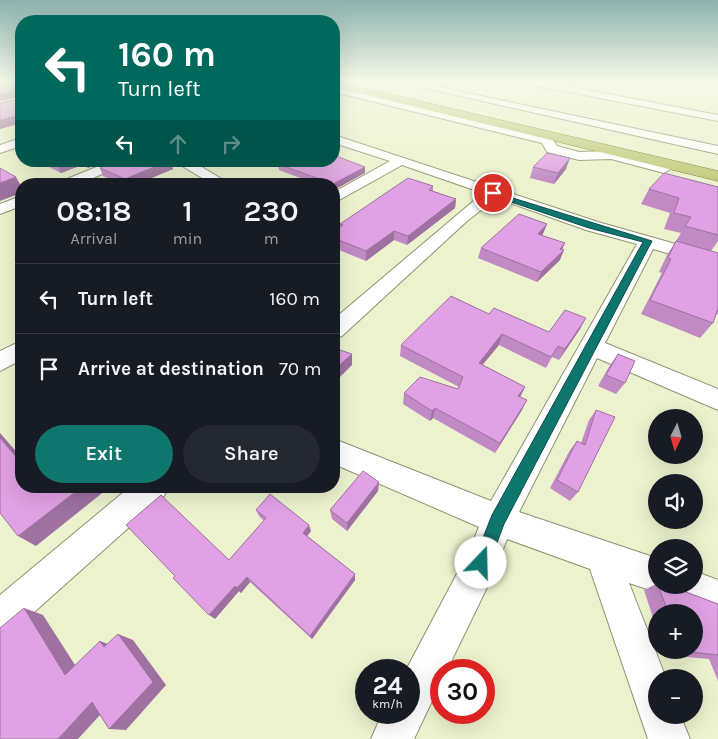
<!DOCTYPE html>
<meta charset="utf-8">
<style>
body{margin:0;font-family:Karla,sans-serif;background:#242831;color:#f1f3f6;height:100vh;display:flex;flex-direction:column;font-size:19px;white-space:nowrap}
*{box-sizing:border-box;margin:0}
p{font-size:16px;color:#9ea1a6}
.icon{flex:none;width:28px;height:28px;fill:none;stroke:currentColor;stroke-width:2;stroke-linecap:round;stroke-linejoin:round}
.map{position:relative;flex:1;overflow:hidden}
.sheet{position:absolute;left:15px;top:178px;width:325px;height:315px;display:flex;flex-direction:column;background:#171b24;border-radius:20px;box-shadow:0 5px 20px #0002}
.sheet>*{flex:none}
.hud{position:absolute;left:15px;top:15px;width:325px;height:152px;border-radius:20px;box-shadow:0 5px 20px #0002;background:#00695c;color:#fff;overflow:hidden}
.needle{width:32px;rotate:185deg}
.tools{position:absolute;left:648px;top:409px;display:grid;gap:10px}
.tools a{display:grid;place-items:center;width:55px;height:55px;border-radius:50%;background:#171b24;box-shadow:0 5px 20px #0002;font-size:25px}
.speed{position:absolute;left:355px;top:659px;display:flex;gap:10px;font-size:25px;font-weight:700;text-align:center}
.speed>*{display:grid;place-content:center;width:65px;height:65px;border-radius:50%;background:#171b24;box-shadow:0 5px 20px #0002;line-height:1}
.speed small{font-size:12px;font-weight:400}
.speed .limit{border:8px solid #d22;background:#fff;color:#111}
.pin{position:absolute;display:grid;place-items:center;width:42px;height:42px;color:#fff;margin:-21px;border:2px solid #fff;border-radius:50%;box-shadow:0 1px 5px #0007}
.me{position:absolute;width:55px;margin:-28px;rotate:21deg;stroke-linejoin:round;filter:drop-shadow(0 0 4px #0008)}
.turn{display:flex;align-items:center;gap:18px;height:105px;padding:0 20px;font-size:22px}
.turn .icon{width:65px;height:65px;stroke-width:2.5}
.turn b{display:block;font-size:35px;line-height:42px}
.lanes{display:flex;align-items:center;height:48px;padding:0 20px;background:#0003;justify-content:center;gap:25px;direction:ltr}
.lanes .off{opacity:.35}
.eta{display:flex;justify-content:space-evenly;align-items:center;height:85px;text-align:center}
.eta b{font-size:30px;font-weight:600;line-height:35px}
.button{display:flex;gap:10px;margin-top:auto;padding:10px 20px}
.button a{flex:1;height:58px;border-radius:30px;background:#0f766e;color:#fff;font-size:20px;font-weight:600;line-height:58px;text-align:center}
.button a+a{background:#242831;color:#f1f3f6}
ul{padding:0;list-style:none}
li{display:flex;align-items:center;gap:15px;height:70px;padding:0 20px;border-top:1px solid #363941}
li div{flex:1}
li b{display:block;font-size:19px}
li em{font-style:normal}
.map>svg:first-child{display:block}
</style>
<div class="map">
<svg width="718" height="739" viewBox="0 0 718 739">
<rect width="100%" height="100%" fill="#ebf2cd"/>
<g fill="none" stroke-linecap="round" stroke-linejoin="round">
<g stroke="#8d9371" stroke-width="2">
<path id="street" d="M394,81H410L718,146V154Z
M523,81H540L718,115V121L528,84Z
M712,81H718V86L715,85Z
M334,86L551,137L557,146L579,152L611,151L669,166L671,169L664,173L611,159L579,160L547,152L542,143L334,92Z
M334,135L598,222L718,256V268L653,249L605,343L718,389V410L597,358L519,512L656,558V585H694V571L718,580V614L672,597L668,587L656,592L629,583L666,678H656V715H680L690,739H648L590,569L507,539L493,575L447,670H441V682L414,739H371L383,712H409V670H406L469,551L479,527L334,464V439L491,501L637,244L586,230L496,198L466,222L342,336L334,339V319L483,193L402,165L334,203V192L390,161L334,143Z
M21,138V146L0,153V145Z
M111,161H131L80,184H60L62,181Z
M174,161H192L230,184H212Z
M21,196V206L0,214V204Z
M21,341V360L0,371V351Z
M131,486H169L164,496L13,631L0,636V595Z"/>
</g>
<g stroke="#707a1f" stroke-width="1">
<path id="primary" d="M334,81L718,171V181L334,87Z"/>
</g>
<use href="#street" fill="#fff" fill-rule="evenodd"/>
<use href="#primary" fill="#c2cb7c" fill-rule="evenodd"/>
</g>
<path fill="#c28ac5" d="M0,81H21V123L0,129V103L18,99V97L0,101V83H2L0,82Z
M422,81H436V83Z
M339,157L365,173L334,184H316L279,170L278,164Z
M37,161H105L88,168L82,165L61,173Z
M114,161H173V162L171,163L173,169L137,184H121L103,176L100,168Z
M533,167L566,169L554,184L530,178Z
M433,186V191L456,199L455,208L407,245L394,240L366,261L334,248V231L340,227V224Z
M718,187V241L711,251L718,253V315L716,314L713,323L700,338L641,314L662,273L659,272L667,255L681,233L664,229L670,213L641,204L649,189Z
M547,224L542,235L562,249L560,260L537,282L478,258L481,248Z
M489,314L549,332L580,329L559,360L552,357L546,368L499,345L482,365L525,387L520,397L522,410L495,453L433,418L430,421L403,404L404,393L458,389L459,387L400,356L401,345Z
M618,354L625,383L616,394L598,386L610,365Z
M596,410L578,492L570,501L550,488L570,450L577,441L581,443L589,420Z
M379,482L378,491L347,531L332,519L330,510Z
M256,510L311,531L307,536L355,574V580L312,639L250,582L241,593L239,591L215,619L229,560L264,521L259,516Z
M656,584V585H663L686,592L718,604V681L709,659L665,655L664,650H694V612H656V627L644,590Z"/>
<path fill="#9e71a0" d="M17,90L21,96L0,101V94Z
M21,115V123L0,129V120Z
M570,158L566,169L554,184L558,173Z
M67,161H80L82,165L61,173L57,165Z
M85,161H105L88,168Z
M164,161H173V162L171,163L173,169L137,184H127L125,179Z
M365,167V173L334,190V184Z
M16,177L21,186V193L0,201V183Z
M456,199L455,208L407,245L408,236Z
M547,224L543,234L534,244L538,234Z
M394,231V240L366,261V251Z
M565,243L561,252L564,250L560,260L537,282L541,272Z
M586,318L580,329L559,360L565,349Z
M502,334L499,345L475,374L479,363Z
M352,354V365L334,383V370Z
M525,387L520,397L518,396Z
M527,400L522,410L495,453L500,443Z
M435,408L433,418L430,421L432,411Z
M0,433L21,457L18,459L0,438Z
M379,482L378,491L347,531V523Z
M83,486H111L36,546L18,536Z
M309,525L311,531L305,539L303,533Z
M355,574V580L312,639L310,636Z
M247,577L250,582L241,593L239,591L215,619L209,615L235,586Z
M24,608L43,615L84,679L65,675Z
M118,634L133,640L166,685L126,730L109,729Z
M100,641L116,647H104Z
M92,702L110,704L78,739H58Z"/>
<path fill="#e1a1e5" stroke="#9e71a0" d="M11,81H21V115L0,120V103L18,99L19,91L17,90L0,94V83Z
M334,153L339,155L336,156L365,167L333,184L278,164L284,161H334Z
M547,153L570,158L558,173L533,167Z
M49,161H67L57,165Z
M114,161H169L125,179L100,168Z
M0,168L16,177L0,183Z
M664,173L718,187V235L685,226L691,217L674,213L679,198L649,189Z
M408,178L433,186L429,190L456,199L408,236L394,231L366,251L334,238V231L343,225L340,224Z
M519,214L547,224L538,234L565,243L560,249L564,250L541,272L481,248Z
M676,241L718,253V308L713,323L650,300L671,259L668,258Z
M451,296L489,314L494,308L549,332L565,310L586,318L565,349L558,346L551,357L502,334L479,363L525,387L518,396L527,400L500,443L435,408L432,411L404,393L420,377L458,389L463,377L401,345Z
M334,348L352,354L334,370Z
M618,354L635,361L625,383L606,375Z
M596,410L615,417L578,492L557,480L577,441L585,445Z
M0,438L18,459L21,457V486H83L18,536L0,513Z
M363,471L379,482L347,523L330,510Z
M270,494L309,525L303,533L355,574L310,636L247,577L237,588L235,586L209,615L173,578L175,576L126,525L161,495L229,560L266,518L256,510Z
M658,585H663L670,587L675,585H683L686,592L718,604V655L681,651V650H694V612H668Z
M24,608L65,675L100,641L104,647L118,634L153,682L109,729L92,702L58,739H0V628Z"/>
<linearGradient id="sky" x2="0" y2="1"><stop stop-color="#8bb2ad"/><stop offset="0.44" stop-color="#f6f9e8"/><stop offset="1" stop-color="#f6f9e8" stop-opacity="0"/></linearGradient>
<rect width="718" height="184" fill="url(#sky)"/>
<path fill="#0f766e" stroke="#0a4d48" d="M490,191L652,241L504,524L487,569L481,571L475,569L473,563L492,515L643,242L589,228L490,195Z"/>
</svg>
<div class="tools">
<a><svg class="needle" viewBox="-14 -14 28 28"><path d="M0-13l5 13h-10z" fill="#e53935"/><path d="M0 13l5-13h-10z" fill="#9ea1a6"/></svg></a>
<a><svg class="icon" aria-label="sound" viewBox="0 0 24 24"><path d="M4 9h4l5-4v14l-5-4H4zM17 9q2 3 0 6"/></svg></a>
<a><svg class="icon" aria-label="layers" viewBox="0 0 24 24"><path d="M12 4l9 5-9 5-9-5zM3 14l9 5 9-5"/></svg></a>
<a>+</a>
<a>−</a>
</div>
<div class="speed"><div>24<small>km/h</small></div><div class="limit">30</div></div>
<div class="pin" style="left:493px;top:193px;background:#d93025"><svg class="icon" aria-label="arrive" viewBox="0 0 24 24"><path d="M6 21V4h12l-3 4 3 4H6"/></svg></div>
<svg class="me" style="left:481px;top:563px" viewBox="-20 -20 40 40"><circle r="19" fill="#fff"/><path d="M0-13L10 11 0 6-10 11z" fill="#0f766e"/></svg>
<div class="hud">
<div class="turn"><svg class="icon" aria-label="left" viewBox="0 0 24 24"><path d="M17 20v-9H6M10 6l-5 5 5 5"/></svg><div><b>160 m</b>Turn left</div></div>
<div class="lanes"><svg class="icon" aria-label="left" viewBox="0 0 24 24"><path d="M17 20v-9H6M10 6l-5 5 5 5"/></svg><svg class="icon off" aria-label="ahead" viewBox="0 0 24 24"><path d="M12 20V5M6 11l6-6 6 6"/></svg><svg class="icon off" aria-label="right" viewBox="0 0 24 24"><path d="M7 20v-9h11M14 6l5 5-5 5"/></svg></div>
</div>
<section class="sheet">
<div class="eta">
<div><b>08:18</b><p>Arrival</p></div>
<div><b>1</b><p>min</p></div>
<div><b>230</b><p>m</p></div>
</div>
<ul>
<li><svg class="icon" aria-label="left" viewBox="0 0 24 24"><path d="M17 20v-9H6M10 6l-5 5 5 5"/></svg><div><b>Turn left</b></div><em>160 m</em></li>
<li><svg class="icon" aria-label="arrive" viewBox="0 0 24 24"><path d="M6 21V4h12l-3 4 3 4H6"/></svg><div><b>Arrive at destination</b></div><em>70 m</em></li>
</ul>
<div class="button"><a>Exit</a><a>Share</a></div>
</section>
</div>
